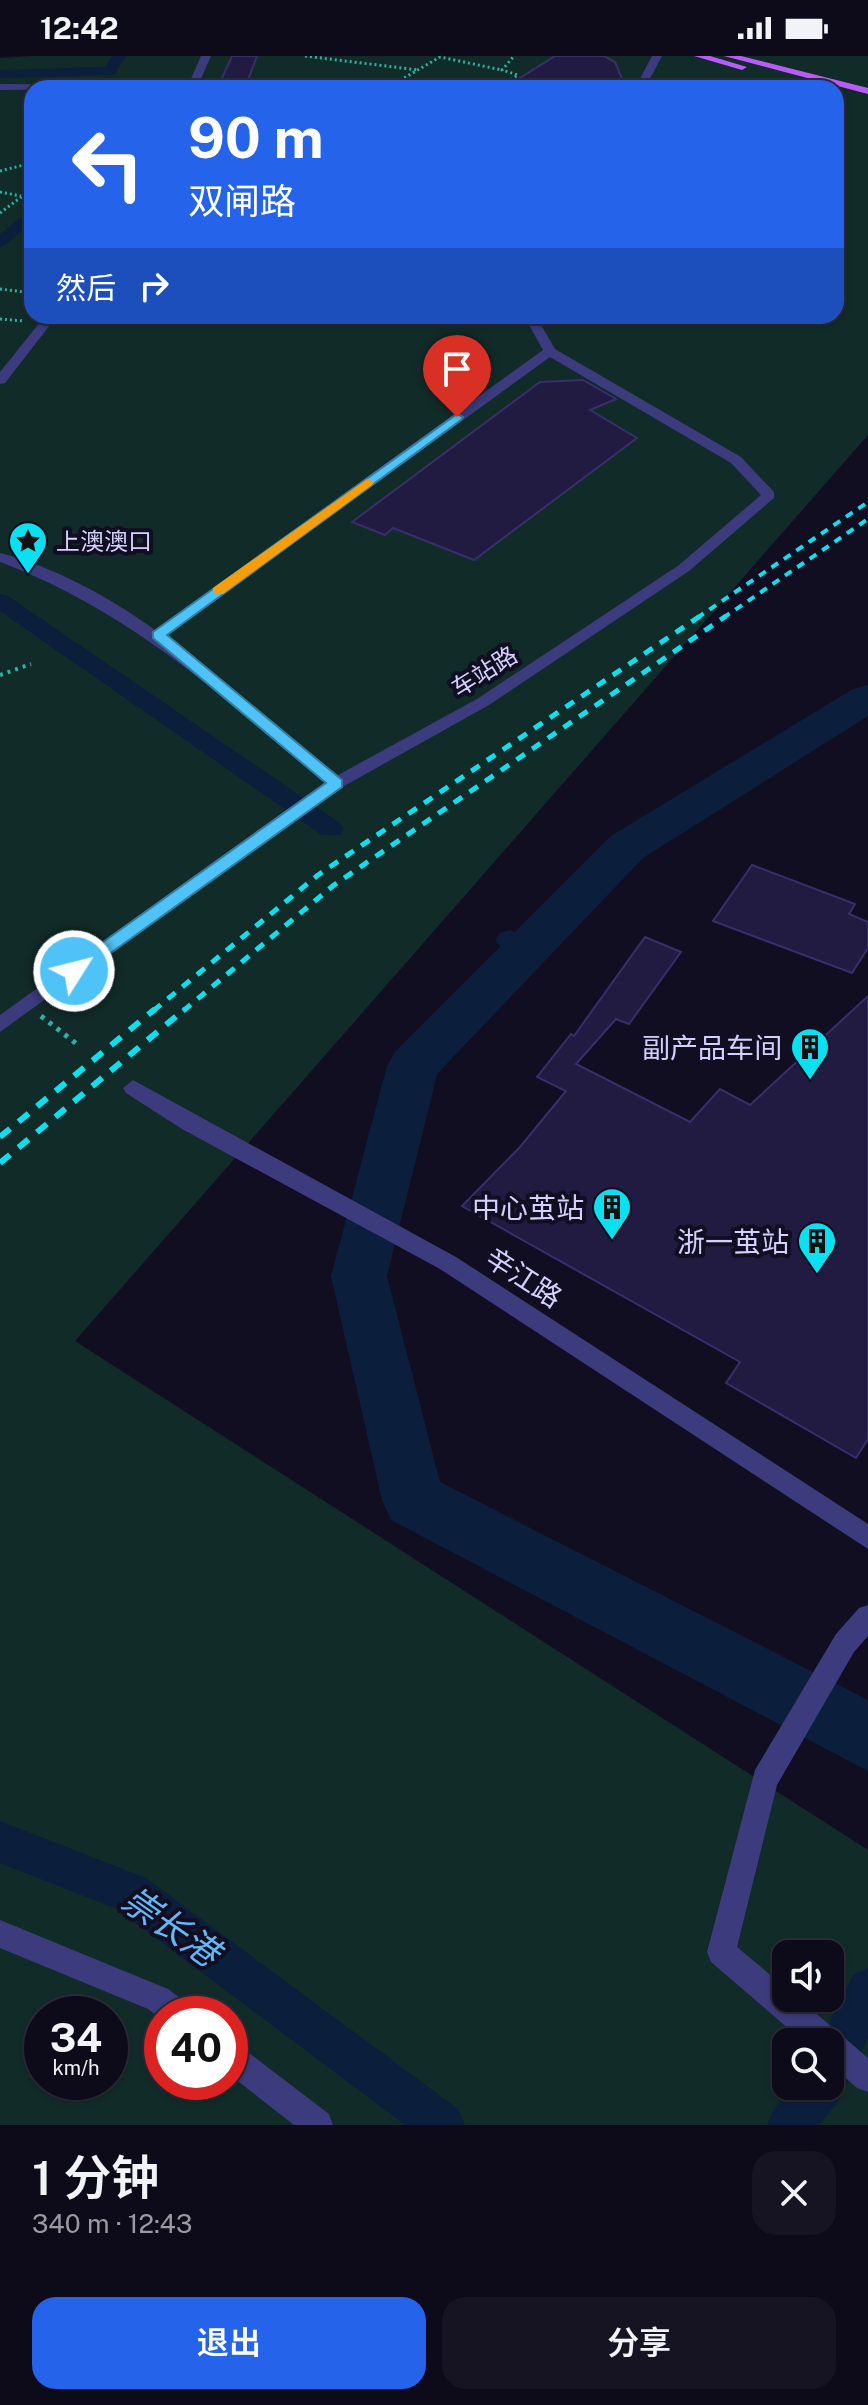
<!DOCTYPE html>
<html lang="zh">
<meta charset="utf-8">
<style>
body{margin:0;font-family:"Public Sans","Noto Sans SC",sans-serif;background:#161322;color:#f1f3f6;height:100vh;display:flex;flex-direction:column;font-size:30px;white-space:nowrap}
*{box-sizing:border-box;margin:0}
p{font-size:26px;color:#9a9aa2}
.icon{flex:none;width:44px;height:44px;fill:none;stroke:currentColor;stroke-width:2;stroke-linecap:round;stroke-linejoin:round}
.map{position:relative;height:2069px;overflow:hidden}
.drawer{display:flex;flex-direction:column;background:#0d0a19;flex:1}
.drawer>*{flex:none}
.banner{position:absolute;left:24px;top:24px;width:820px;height:244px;border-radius:24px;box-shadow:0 2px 6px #0004,0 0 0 2px #2d2b38;background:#2563eb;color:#fff;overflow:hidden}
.tools{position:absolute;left:772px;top:1884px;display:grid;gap:16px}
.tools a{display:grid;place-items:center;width:72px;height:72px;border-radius:16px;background:#0d0a19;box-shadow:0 2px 6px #0004,0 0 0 2px #2d2b38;font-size:40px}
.speed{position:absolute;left:24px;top:1940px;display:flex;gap:16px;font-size:40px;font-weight:700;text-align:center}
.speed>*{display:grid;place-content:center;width:104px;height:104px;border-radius:50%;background:#0d0a19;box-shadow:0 2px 6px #0004,0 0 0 2px #2d2b38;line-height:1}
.speed small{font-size:20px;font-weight:400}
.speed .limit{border:12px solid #d22;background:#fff;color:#111}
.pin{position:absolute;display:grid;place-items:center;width:68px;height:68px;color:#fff;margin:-82px -34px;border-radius:50% 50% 50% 0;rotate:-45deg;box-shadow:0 0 8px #0007}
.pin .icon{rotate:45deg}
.me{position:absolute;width:88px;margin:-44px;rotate:54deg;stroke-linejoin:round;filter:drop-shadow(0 0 6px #0008)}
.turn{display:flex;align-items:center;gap:28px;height:168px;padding:0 32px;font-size:36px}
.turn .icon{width:104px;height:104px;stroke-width:2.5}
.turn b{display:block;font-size:56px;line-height:68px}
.then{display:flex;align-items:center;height:76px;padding:0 32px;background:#0003;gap:16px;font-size:30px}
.round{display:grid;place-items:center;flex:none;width:84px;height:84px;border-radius:24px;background:#161322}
.headline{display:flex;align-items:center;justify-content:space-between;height:136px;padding:0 32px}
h1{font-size:48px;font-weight:600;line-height:60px}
.action{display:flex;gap:16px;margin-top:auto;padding:16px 32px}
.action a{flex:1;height:92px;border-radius:24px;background:#2563eb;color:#fff;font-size:32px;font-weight:600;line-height:92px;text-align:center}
.action a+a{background:#161322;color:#f1f3f6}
.status{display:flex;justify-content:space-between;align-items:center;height:56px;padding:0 40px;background:#0d0a19;direction:ltr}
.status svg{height:22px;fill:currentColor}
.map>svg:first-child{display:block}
</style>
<div class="status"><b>12:42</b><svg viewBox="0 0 49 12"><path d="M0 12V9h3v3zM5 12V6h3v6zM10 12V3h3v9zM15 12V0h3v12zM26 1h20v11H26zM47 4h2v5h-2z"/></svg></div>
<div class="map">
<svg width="868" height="2069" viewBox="0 0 868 2069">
<rect width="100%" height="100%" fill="#110e21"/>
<path fill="#112b29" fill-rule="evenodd" d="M32,0H868V379L75,1285L868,1794V2069H0V2ZM32,32H836V260H32ZM786,1898H830V1942H786ZM42,1958H110V2026H42ZM162,1958H230V2026H162ZM786,1986H830V2030H786Z"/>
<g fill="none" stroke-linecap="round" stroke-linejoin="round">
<path fill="#0b1f3d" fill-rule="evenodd" d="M112,0H126L115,18L110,19L0,22V14L105,11Z
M32,152V166L0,193V178Z
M0,538L8,540L340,767L344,773L340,779H322L0,555Z
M510,874L537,887L541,894L537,901L527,904L500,891L496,884L500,877Z
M0,1765L146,1822L458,2053L465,2069H405L117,1853L0,1807Z
M868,1912V1982L838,2046L819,2069H767L774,2053L793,2030H830V1986H820L853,1919Z"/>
<path fill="#0b1f3d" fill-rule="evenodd" d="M868,629V660L643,802L437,1018L387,1220L440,1426L868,1644V1715L391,1464L382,1444L331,1220L387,1010L395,996L611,780L853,633Z"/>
</g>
<path fill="#211b41" stroke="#382e6c" stroke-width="2" d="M232,0H257L245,32L218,31Z
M555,0H604L615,6L626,32H504Z
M583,324L616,343L590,354L637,382L474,504L393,472L385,479L352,466L540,326Z
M752,809L855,848L849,858L868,866V892L852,917L713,865Z
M645,881L681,896L629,968L616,963L576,1008L690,1066L720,1033L750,1049L868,940V1383L856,1402L726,1327L740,1306L462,1150L520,1091L566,1035L537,1021L571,978L574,980Z"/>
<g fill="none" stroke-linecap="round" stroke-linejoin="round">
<path stroke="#32afa3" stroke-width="3" stroke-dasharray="2 3" stroke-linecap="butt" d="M305,0L418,14
M508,26L536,32
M387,32L440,1L502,14
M498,32L518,19L502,14L514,0
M0,115L32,107
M0,136L21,140
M0,157L32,133
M0,233L32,237
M0,263L24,265"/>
<path stroke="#32afa3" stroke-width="4" stroke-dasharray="3 5" stroke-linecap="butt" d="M0,619L31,608"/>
<path stroke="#32afa3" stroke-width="5" stroke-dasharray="4 6" stroke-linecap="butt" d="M41,960L78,989"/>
<path fill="#3b3b7e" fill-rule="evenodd" d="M201,0H211L197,32H187Z
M652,0H662L645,32H635Z
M0,28L175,29L180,32L0,34Z
M45,260H57L5,327L0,328V316Z
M524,260H536L555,293L741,401L774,436V442L689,515L489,649L321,743L0,976V959L325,726C223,640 126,553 0,506V497C55,511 109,541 155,574L543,294ZM550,301L731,407L761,439L679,509L477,643L338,719L165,581Z
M133,1024L456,1201L868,1468V1493L440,1213L182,1073L126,1037L123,1032Z
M868,1549V1580L854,1596L777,1729L737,1891L786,1932V1942H798L868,2002V2036L857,2032L830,2008V1986H804L711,1906L707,1896L755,1714L836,1578L859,1552Z
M0,1864L168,1933L188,1948L193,1958H162V1964L148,1953L0,1892Z
M230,1985L240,1990L329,2058L333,2069H294L230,2019Z"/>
<path fill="#b95bf9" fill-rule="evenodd" d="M694,0H710L747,11L742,14Z
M724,0H741L868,32V38Z"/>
<path stroke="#09e1f1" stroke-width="4" stroke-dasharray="8 7" stroke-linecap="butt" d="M697,562L868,446
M723,562L868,463"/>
<path stroke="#09e1f1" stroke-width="5" stroke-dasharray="10 9" stroke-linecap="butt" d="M153,955L318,819L700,560
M183,955L334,829L726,560"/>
<path stroke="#09e1f1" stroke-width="6" stroke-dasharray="13 11" stroke-linecap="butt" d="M0,1081L155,953
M0,1107L185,953"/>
</g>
<path fill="#4fc3f7" stroke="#337fa1" stroke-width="2" d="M457,358L463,361L461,364L167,579L342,724V731L80,919H68V911L326,727L153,582V576Z"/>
<path fill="#f59e0b" d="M367,423L374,426L372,429L223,538H213V532Z"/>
<defs>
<g id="sight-pin" transform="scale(2)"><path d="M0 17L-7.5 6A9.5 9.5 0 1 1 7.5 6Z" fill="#09e1f1" stroke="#110e21"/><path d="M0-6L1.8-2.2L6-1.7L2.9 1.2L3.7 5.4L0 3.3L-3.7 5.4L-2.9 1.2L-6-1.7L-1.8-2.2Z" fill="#111"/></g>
<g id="building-pin" transform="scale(2)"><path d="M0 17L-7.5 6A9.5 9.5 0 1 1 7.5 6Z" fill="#09e1f1" stroke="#110e21"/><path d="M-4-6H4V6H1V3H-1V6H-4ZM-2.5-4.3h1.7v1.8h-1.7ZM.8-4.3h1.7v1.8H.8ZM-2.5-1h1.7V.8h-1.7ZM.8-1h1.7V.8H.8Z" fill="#111"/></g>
</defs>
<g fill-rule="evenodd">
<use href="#sight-pin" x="28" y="485"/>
<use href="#building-pin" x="810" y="991"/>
<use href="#building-pin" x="612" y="1151"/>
<use href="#building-pin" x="817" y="1185"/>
</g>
<g text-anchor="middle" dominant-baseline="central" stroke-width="8" stroke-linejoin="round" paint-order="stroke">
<g font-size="24" fill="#d4d0fd" stroke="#110e21" text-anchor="start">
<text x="56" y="485">上澳澳口</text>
</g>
<g font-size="24" fill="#d4d0fd" stroke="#110e21">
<text transform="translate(484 615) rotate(-32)">车站路</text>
</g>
<g font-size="28" fill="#d4d0fd" stroke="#110e21" text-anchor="end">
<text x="782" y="991">副产品车间</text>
<text x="584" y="1151">中心茧站</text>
<text x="789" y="1185">浙一茧站</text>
</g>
<g font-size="28" fill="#d4d0fd" stroke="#110e21">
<text transform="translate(524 1221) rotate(33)">辛江路</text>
</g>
<g font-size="36" font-style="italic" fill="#62b8f9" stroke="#110e21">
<text transform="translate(171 1870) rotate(35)">崇长港</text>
</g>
</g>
</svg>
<div class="tools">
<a><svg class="icon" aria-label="sound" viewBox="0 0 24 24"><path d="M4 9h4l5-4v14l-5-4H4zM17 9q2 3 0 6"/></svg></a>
<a><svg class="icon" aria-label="search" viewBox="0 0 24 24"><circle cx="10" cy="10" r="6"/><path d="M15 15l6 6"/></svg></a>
</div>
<div class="speed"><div>34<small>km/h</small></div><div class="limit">40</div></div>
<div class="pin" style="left:457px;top:361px;background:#d93025"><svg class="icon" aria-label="arrive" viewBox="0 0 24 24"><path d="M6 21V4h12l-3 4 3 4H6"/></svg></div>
<svg class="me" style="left:74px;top:915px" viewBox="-20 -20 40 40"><circle r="17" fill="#4fc3f7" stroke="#fff" stroke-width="3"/><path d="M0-11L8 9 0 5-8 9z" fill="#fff"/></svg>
<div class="banner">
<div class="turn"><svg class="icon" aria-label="left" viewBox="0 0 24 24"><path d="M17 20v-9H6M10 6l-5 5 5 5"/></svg><div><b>90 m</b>双闸路</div></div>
<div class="then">然后<svg class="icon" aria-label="right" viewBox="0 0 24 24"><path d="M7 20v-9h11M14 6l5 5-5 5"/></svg></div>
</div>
</div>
<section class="drawer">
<div class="headline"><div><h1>1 分钟</h1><p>340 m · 12:43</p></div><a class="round"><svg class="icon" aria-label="close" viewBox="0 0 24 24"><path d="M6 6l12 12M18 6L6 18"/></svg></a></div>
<div class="action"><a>退出</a><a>分享</a></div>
</section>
